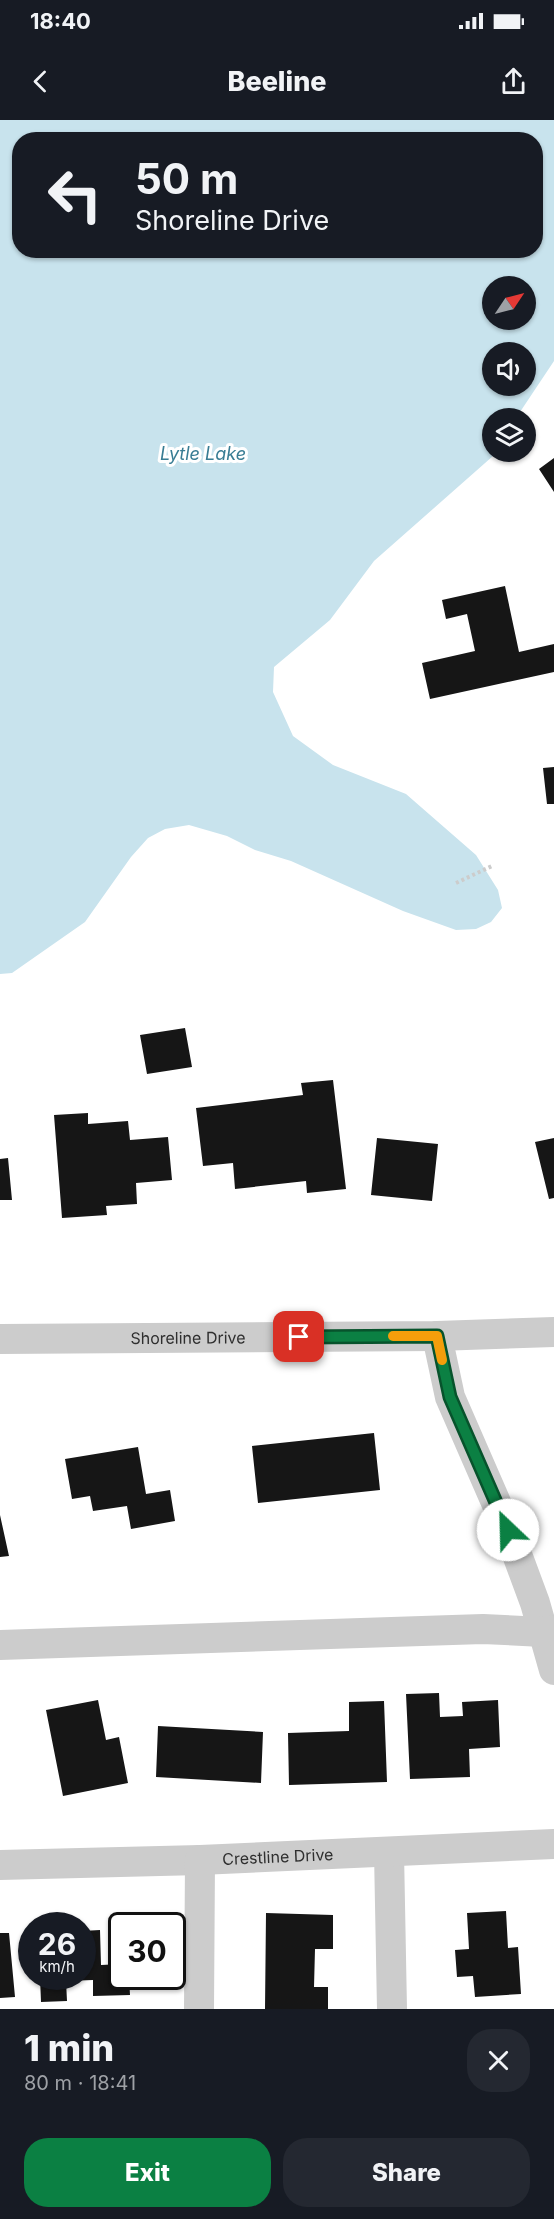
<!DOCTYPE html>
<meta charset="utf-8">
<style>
body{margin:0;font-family:Inter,sans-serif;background:#242831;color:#f1f3f6;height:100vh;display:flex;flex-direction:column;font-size:22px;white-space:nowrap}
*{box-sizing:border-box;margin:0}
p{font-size:20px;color:#9ea1a6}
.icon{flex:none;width:33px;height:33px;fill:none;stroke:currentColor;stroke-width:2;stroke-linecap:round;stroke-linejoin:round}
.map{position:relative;height:1889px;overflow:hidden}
.side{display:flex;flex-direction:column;background:#171b24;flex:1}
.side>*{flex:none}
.top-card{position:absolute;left:12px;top:12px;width:531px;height:126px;border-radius:24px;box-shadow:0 2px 4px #0004;background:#171b24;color:#f1f3f6;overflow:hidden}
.needle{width:39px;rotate:55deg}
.fabs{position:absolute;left:482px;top:156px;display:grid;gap:12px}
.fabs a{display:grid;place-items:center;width:54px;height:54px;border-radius:50%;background:#171b24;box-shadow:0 2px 4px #0004;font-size:30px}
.speed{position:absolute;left:18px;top:1792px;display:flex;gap:12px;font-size:30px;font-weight:700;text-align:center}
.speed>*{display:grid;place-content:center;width:78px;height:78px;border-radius:50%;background:#171b24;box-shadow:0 2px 4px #0004;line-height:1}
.speed small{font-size:15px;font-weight:400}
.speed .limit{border:3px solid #111;border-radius:9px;background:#fff;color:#111}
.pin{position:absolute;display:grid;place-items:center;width:51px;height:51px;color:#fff;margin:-26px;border-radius:12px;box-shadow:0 3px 9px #0006}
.me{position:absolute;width:66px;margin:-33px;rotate:336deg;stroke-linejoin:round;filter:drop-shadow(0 0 4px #0008)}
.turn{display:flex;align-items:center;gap:21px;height:126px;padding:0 24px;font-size:27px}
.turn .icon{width:78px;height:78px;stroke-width:2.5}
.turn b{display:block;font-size:42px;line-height:51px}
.round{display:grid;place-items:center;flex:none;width:63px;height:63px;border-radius:24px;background:#242831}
.summary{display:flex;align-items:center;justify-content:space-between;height:102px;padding:0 24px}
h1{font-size:36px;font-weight:800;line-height:45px}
.action{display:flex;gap:12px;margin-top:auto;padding:12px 24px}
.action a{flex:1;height:69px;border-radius:24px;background:#0b8043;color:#fff;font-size:24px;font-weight:800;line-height:69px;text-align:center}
.action a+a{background:#242831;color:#f1f3f6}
.status{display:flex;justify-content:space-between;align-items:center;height:42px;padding:0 30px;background:#171b24;direction:ltr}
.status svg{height:16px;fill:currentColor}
header{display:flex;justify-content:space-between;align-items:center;height:78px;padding:0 24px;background:#171b24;font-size:27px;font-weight:800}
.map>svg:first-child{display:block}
</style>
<div class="status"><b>18:40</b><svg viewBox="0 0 49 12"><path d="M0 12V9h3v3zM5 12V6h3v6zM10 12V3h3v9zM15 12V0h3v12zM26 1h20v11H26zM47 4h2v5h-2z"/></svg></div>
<header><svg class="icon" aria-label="back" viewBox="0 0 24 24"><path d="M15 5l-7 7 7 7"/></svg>Beeline<svg class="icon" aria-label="share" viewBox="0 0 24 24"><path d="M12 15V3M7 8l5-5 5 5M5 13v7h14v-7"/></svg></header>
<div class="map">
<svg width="554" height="1889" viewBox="0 0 554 1889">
<rect width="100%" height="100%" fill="#fff"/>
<path fill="#c8e3ed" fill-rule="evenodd" d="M0,0H554V241L516,298H492V332H496L493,336L374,441L330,500L274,547L273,572L293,616L333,645L406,674L476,735L498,770L502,788L491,802L476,809L456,810L403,791L291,741L255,730L227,716L189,705L165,709L148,718L131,737L85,802L12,853L0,854ZM20,20H536V130H20ZM492,166H525V200H492ZM492,232H525V266H492Z"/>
<path fill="#161616" d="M554,338V372L539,349Z
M505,466L519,532L554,524V552L430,579L422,543L475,531L467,494L446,499L442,480Z
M554,647V684H547L543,648Z
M185,908L192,947L147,954L140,915Z
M333,960L346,1069L307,1073L306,1061L235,1069L233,1043L203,1046L196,988L303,975L301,963Z
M88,993V1004L128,1001L130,1020L168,1017L172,1060L136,1063L137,1084L106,1086L107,1095L62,1098L54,995Z
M377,1018L438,1024L432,1081L371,1075Z
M554,1018V1078L549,1079L535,1022Z
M8,1038L12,1080H0V1039Z
M374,1313L380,1370L258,1383L252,1326Z
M138,1327L146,1374L170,1370L175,1401L131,1409L127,1386L93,1391L90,1376L72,1379L65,1339Z
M0,1395L9,1436L0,1437Z
M439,1573L440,1597L463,1596L462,1582L498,1580L500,1627L469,1629L470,1657L410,1659L406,1574Z
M98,1580L106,1620L119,1617L128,1663L63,1676L46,1590Z
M384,1581L387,1662L289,1665L288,1613L349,1611V1582Z
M158,1606L263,1612L261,1663L156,1657Z
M506,1791L508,1828L518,1827L521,1874L475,1877L473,1856L457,1857L455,1830L469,1829L467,1793Z
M266,1793L333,1795V1829H315L314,1867H328V1889H265Z
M100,1810L101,1845L122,1844V1857H129L130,1875L93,1876V1860L66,1861L67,1881L41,1882L40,1857H82V1811Z
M0,1813H9L15,1877L0,1878Z"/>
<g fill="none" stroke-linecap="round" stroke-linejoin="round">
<path stroke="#ccc" stroke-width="4" stroke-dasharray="3 3" stroke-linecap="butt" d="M456,763L492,746"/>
<g stroke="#ccc" stroke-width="30">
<path d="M437,1216L450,1277L508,1410L535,1483L554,1550"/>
<path id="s1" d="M0,1219L437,1216L554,1212"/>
<path d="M0,1525L483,1509L543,1512L554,1510"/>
<path d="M389,1732L392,1889"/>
<path id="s2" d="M0,1745L200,1740L554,1724"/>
<path d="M199,1889L200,1740"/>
</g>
</g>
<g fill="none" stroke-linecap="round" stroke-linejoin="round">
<g stroke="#07532c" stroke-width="15">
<path id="route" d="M299,1217L437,1216L450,1277L508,1410"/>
</g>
<use href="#route" stroke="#0b8043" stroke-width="10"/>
<path stroke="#f59e0b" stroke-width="10" d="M393,1216H437L442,1240"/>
</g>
<g text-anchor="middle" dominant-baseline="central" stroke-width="6" stroke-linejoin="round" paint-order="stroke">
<g font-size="16" fill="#2f2f2f" stroke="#fff">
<text stroke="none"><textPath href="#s1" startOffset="188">Shoreline Drive</textPath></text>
<text stroke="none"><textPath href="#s2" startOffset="278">Crestline Drive</textPath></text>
</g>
<g font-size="18" font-style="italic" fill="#397d94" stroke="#fff">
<text x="203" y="333">Lytle Lake</text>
</g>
</g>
</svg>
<div class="fabs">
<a><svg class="needle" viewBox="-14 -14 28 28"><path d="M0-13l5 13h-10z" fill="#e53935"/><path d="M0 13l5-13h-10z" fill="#9ea1a6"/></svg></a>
<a><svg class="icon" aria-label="sound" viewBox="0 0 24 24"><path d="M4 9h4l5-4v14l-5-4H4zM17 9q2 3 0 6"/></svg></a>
<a><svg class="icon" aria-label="layers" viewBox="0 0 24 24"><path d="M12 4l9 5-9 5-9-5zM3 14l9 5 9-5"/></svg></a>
</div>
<div class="speed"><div>26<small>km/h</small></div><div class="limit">30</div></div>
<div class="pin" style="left:299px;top:1217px;background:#d93025"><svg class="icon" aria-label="arrive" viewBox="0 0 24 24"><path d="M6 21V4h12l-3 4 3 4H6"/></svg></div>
<svg class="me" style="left:508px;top:1410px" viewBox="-20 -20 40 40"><circle r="19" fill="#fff"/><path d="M0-13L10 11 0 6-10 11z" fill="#0b8043"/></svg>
<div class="top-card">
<div class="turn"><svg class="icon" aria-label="left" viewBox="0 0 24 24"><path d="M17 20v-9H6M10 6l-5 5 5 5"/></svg><div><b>50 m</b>Shoreline Drive</div></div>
</div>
</div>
<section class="side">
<div class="summary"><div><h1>1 min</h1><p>80 m · 18:41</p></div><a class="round"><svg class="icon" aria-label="close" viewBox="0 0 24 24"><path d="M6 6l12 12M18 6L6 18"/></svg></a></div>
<div class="action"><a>Exit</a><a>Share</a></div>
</section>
